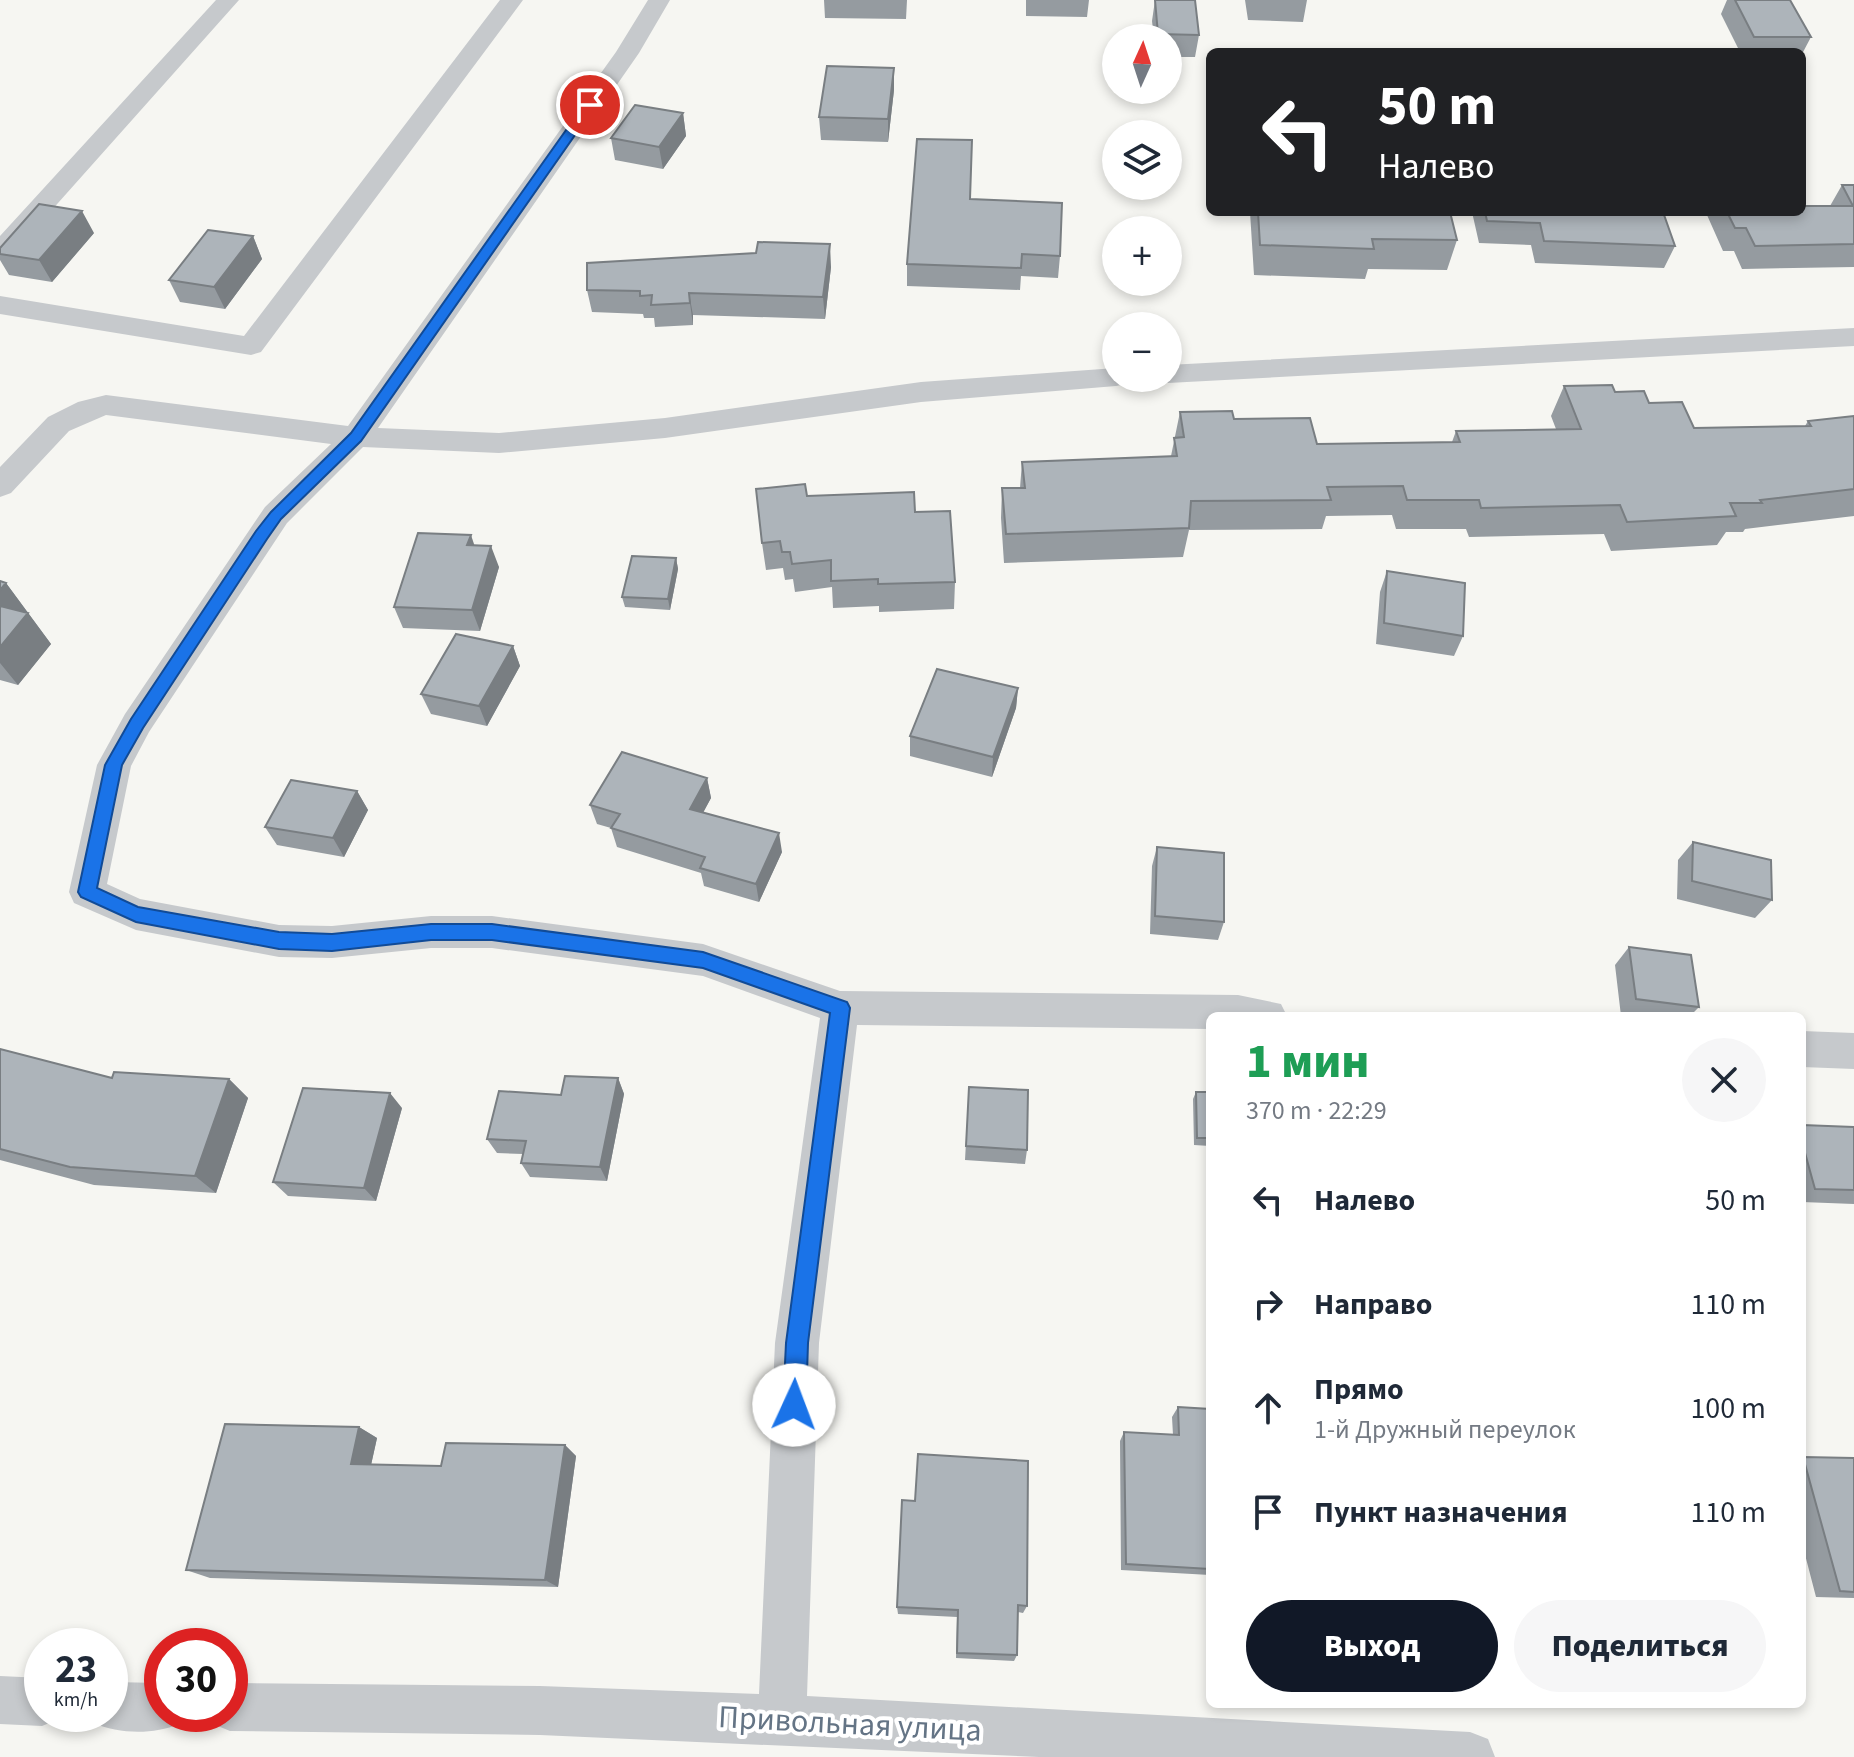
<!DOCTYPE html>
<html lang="ru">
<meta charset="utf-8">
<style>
body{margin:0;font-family:"Source Sans 3",sans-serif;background:#f6f6f7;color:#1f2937;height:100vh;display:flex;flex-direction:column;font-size:30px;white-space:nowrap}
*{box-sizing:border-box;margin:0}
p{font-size:26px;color:#747a83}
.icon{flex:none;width:44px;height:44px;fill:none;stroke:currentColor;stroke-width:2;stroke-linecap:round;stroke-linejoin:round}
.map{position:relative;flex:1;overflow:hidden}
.details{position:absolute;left:1206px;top:1012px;width:600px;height:696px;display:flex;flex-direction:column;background:#fff;border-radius:12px;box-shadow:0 4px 12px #0003}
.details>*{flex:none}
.hud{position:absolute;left:1206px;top:48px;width:600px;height:168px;border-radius:12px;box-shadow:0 4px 12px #0003;background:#202124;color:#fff;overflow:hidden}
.needle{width:52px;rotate:3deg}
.tools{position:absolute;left:1102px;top:24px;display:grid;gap:16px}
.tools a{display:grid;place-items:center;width:80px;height:80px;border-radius:50%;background:#fff;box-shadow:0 4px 12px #0003;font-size:40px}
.speed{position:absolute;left:24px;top:1628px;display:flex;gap:16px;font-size:40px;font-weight:700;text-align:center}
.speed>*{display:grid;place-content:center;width:104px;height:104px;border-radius:50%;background:#fff;box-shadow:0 4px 12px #0003;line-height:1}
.speed small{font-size:20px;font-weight:400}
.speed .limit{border:12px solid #d22;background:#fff;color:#111}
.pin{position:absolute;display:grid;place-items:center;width:68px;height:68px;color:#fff;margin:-34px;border:4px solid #fff;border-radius:50%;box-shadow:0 2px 8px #0007}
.me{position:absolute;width:88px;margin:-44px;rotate:2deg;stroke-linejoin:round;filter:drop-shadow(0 0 6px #0008)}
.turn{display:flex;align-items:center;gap:28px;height:168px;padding:0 40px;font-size:36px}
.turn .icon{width:104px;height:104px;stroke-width:2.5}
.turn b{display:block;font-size:56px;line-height:68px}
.round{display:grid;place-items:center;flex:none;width:84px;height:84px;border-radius:42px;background:#f6f6f7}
.summary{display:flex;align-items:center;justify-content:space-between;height:136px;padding:0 40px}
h1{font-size:48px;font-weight:800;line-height:60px;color:#1e9e55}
.button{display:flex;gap:16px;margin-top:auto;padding:16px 40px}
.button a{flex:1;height:92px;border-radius:48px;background:#111827;color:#fff;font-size:32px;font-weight:800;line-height:92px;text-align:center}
.button a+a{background:#f6f6f7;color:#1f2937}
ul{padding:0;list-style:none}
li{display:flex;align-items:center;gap:24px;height:104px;padding:0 40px}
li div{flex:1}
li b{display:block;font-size:30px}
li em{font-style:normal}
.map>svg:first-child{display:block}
</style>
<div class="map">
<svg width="1854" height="1757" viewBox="0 0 1854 1757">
<rect width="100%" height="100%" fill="#f6f6f2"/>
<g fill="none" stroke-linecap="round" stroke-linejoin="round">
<path fill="#c6c9cc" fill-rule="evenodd" d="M216,0H239L9,258L0,260V236Z
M500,0H523L261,352L251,355L0,314V296L244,336Z
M648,0H670L639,53L378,428L499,433L665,418L921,382L1116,368V378H1130L1126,384L1116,386L921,402L665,438L499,453L363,447L287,523L149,732L131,766L107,884L140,899L279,925L332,926L431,916H492L703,944L840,991L1238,995L1281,1004L1287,1016H1210V1029L857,1025L819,1343L807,1696L1470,1732L1488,1739L1495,1757H1039L540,1735L230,1731L213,1724L209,1714H230V1683L540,1686L759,1694L775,1343L820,1018L703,976L492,948H431L332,958L279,957L136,930L74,903L69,892L97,765L125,714L265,507L331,444L106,415L69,431L11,493L0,497V467L48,417L78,402L106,395L348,426L616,52Z
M1854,328V346L1168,383L1156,378H1168V365Z
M1802,1031L1854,1033V1069L1802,1067Z
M0,1676L42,1678V1714H61L59,1719L42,1726L0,1724Z
M110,1682L162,1683V1714H183L179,1724C153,1735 119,1734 93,1723L89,1714H110Z"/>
</g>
<path fill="#959ba0" d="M824,0H907L906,19L825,18Z
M1026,0H1089L1087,17L1026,16Z
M1155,0L1199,35L1195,57H1168V38H1154L1152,21Z
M1245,0H1307L1303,22L1248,20Z
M1727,0H1790L1811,37L1802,54V52H1740L1721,14Z
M894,90L888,142L821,140L819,117Z
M683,113L686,136L663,169L615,160L611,138Z
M1842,185H1854V267L1742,269L1734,251H1723L1707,215L1709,212H1802L1830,206Z
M970,199L1060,256L1058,278L1021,276L1020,290L907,286V264Z
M1250,212H1450L1457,240L1447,270L1368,269L1365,279L1254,275Z
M1472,212H1663L1675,246L1664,268L1535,263L1531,245L1479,243Z
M94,233L52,282L9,275L0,260V248Z
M253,236L262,259L225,309L180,302L169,280Z
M831,267L825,319L693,315V325L655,327L654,318H644L643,314L592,312L587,290Z
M1564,386L1615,392L1649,403L1694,428L1805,426L1808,421L1854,416V516L1745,529L1743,532H1726L1717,545L1611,551L1604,534L1469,537L1466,529H1396L1392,515L1326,516L1322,529L1189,530L1183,557L1004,563L1001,518L1002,488H1020L1022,462L1171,456L1180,412L1234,419L1317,444L1452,442L1456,431L1556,429L1551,416Z
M807,496L915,512L955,582L954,609L879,612V606L833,608L832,587L795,592L793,579L785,580L783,568L766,570L762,543Z
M474,546L499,567L480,631L403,628L394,607Z
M676,558L678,569L670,610L625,607L622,597Z
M1387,571L1463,636L1454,656L1376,644L1380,592Z
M0,581L6,583L51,644L18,685L0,680Z
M513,646L520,666L487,726L431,714L421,694Z
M1018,688L1016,708L992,777L910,756V736Z
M707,778L711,798L703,812L782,852L759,902L704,886L701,873L617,847L611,828L597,824L590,805Z
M357,791L368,810L344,857L277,845L265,827Z
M1693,842L1772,900L1755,918L1677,899L1678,860Z
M1157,847L1224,922L1218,940L1150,934L1152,866Z
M1629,947L1699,1007L1690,1016H1621L1615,965Z
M0,1049L112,1078L229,1079L248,1098L216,1193L94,1185L0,1160Z
M618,1078L624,1094L607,1181L530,1177L521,1163L523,1154L497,1153L487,1139L561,1095Z
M969,1087L1027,1150L1025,1164L965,1160Z
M1196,1092H1210V1146L1194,1145L1193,1099Z
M402,1108L376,1201L288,1196L273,1182Z
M1802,1125L1854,1127V1204L1802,1202Z
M1178,1407L1210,1409V1575L1121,1570L1120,1441L1124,1432L1173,1435L1172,1417Z
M359,1427L377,1438L371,1465L441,1466L565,1445L576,1456L558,1587L210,1578L186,1570Z
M1802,1457L1854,1458V1598L1816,1597L1802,1543Z
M902,1500L1027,1606L1023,1613L1018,1612L1017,1655L1014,1661L956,1658L957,1617L898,1614L897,1607Z"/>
<path fill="#797e82" d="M894,68V90L888,142V119Z
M683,113L686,136L663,169L659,147Z
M82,211L94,233L52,282L39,260Z
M253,236L262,259L225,309L214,287Z
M830,244L831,267L825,319L823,297Z
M689,293L693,315V325L690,303Z
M471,535L478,556L467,545Z
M491,546L499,567L480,631L472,610Z
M676,558L678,569L670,610L668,599Z
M6,583L51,644L18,685L0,663V590Z
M513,646L520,666L487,726L479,706Z
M1018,688L1016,708L992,777L993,757Z
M707,778L711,798L695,828L690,809Z
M357,791L368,810L344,857L333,838Z
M779,833L782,852L759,902L756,884Z
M618,1078L624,1094L607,1181L600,1167Z
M229,1079L248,1098L216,1193L195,1176Z
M390,1093L402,1108L376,1201L364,1188Z
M359,1427L377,1438L369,1474L351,1464Z
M565,1445L576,1456L558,1587L545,1580Z"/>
<path fill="#adb4ba" stroke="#797e82" stroke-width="2" d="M1155,0H1195L1199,35L1158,34Z
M1735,0H1790L1811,37H1754Z
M827,66L894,68L888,119L819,117Z
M635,105L683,113L659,147L611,138Z
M917,139L972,140L970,199L1062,203L1060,256L1022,254L1021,268L907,264Z
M1842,185H1854V244L1755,246L1746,228H1735L1727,212H1802V206H1853Z
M39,204L82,211L39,260L0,254V248Z
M1258,212H1450L1457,240L1372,239L1374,249L1260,245Z
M1485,212H1663L1675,246L1544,241L1540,223L1487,221Z
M208,230L253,236L214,287L169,280Z
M758,242L830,244L823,297L689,293L690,303L651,305L652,295L640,296V291L587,290V263L756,253Z
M1612,385L1615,392L1644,391L1649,403L1682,402L1694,428L1811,426L1808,421L1854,416V489L1760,500L1762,503H1730L1736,516L1627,522L1620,505L1481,508L1479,500H1407L1403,486L1327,487L1331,500L1191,501L1189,528L1006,534L1002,488H1025L1022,462L1177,456L1174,438L1184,437L1180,412L1232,411L1234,419L1310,418L1317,444L1460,442L1456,431L1581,429L1564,386Z
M805,484L807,496L914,492L915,512L950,511L955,582L878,584V579L831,581V560L792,564L790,552H782L780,541L762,543L756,489Z
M418,533L471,535L467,545L491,546L472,610L394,607Z
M632,556L676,558L668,599L622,597Z
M1387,571L1465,583L1463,636L1384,623Z
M0,581L6,583L0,590Z
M0,606L28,613L0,647Z
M456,634L513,646L479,706L421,694Z
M937,669L1018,688L993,757L910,736Z
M622,752L707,778L690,809L779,833L756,884L700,868L705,857L611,828L620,814L590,805Z
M291,780L357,791L333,838L265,827Z
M1693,842L1771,860L1772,900L1692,881Z
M1157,847L1224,853V922L1155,916Z
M1629,947L1691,955L1699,1007L1636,999Z
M0,1049L112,1078L114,1072L229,1079L195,1176L70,1167L0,1149Z
M565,1076L618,1078L600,1167L521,1163L526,1141L487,1139L499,1091L561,1095Z
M969,1087L1028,1090L1027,1150L966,1146Z
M303,1088L390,1093L364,1188L273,1182Z
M1196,1092H1210V1138H1197Z
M1802,1125L1854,1127V1190L1815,1189L1802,1142Z
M1178,1407L1210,1409V1569L1126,1564L1124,1432L1179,1435Z
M225,1424L359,1427L351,1464L441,1466L446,1443L565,1445L545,1580L186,1570Z
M918,1454L1028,1461L1027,1606L1018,1605L1017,1655L957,1653L958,1610L897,1607L902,1500L915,1501Z
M1803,1457L1854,1458V1592L1840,1591Z"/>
<path fill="#1a73e8" stroke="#114b97" stroke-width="2" d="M586,102L596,105L361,441L281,519L267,539L143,728L122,765L97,888L138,907L279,932L332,934L431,924H492L703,952L847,1002L850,1008L808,1343L806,1405L802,1413L794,1417L787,1413L783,1405L786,1343L830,1013L703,968L492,940H431L332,951L279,949L136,922L81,897L78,892L105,765L131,719L256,531L271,512L351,433Z"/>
<g text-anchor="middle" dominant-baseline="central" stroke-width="8" stroke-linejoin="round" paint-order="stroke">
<g font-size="32" fill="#647485" stroke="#fff">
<text transform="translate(850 1724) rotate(3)">Привольная улица</text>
</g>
</g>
</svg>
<div class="tools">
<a><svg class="needle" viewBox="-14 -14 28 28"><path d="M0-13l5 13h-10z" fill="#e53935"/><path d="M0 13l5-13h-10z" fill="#747a83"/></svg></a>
<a><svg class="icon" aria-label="layers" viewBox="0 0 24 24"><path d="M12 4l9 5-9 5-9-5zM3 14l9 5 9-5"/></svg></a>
<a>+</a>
<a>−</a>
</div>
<div class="speed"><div>23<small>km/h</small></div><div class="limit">30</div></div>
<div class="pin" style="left:590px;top:105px;background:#d93025"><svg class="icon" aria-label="arrive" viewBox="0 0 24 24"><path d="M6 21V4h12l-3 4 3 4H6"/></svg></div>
<svg class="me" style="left:794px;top:1405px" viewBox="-20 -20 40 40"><circle r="19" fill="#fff"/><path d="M0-13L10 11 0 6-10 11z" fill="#1a73e8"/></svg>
<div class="hud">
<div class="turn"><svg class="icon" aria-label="left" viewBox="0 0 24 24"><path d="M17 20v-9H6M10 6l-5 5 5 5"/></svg><div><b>50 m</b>Налево</div></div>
</div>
<section class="details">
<div class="summary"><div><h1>1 мин</h1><p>370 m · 22:29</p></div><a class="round"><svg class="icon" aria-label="close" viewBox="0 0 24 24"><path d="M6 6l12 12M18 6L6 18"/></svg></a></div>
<ul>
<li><svg class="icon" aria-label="left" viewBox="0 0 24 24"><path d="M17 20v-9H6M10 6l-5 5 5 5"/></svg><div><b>Налево</b></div><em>50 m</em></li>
<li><svg class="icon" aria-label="right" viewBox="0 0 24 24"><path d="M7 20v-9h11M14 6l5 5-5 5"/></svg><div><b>Направо</b></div><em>110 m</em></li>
<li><svg class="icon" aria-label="ahead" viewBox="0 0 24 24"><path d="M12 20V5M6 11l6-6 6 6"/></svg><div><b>Прямо</b><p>1-й Дружный переулок</p></div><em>100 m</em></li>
<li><svg class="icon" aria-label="arrive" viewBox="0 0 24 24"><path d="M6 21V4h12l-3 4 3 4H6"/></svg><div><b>Пункт назначения</b></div><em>110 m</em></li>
</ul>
<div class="button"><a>Выход</a><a>Поделиться</a></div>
</section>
</div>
